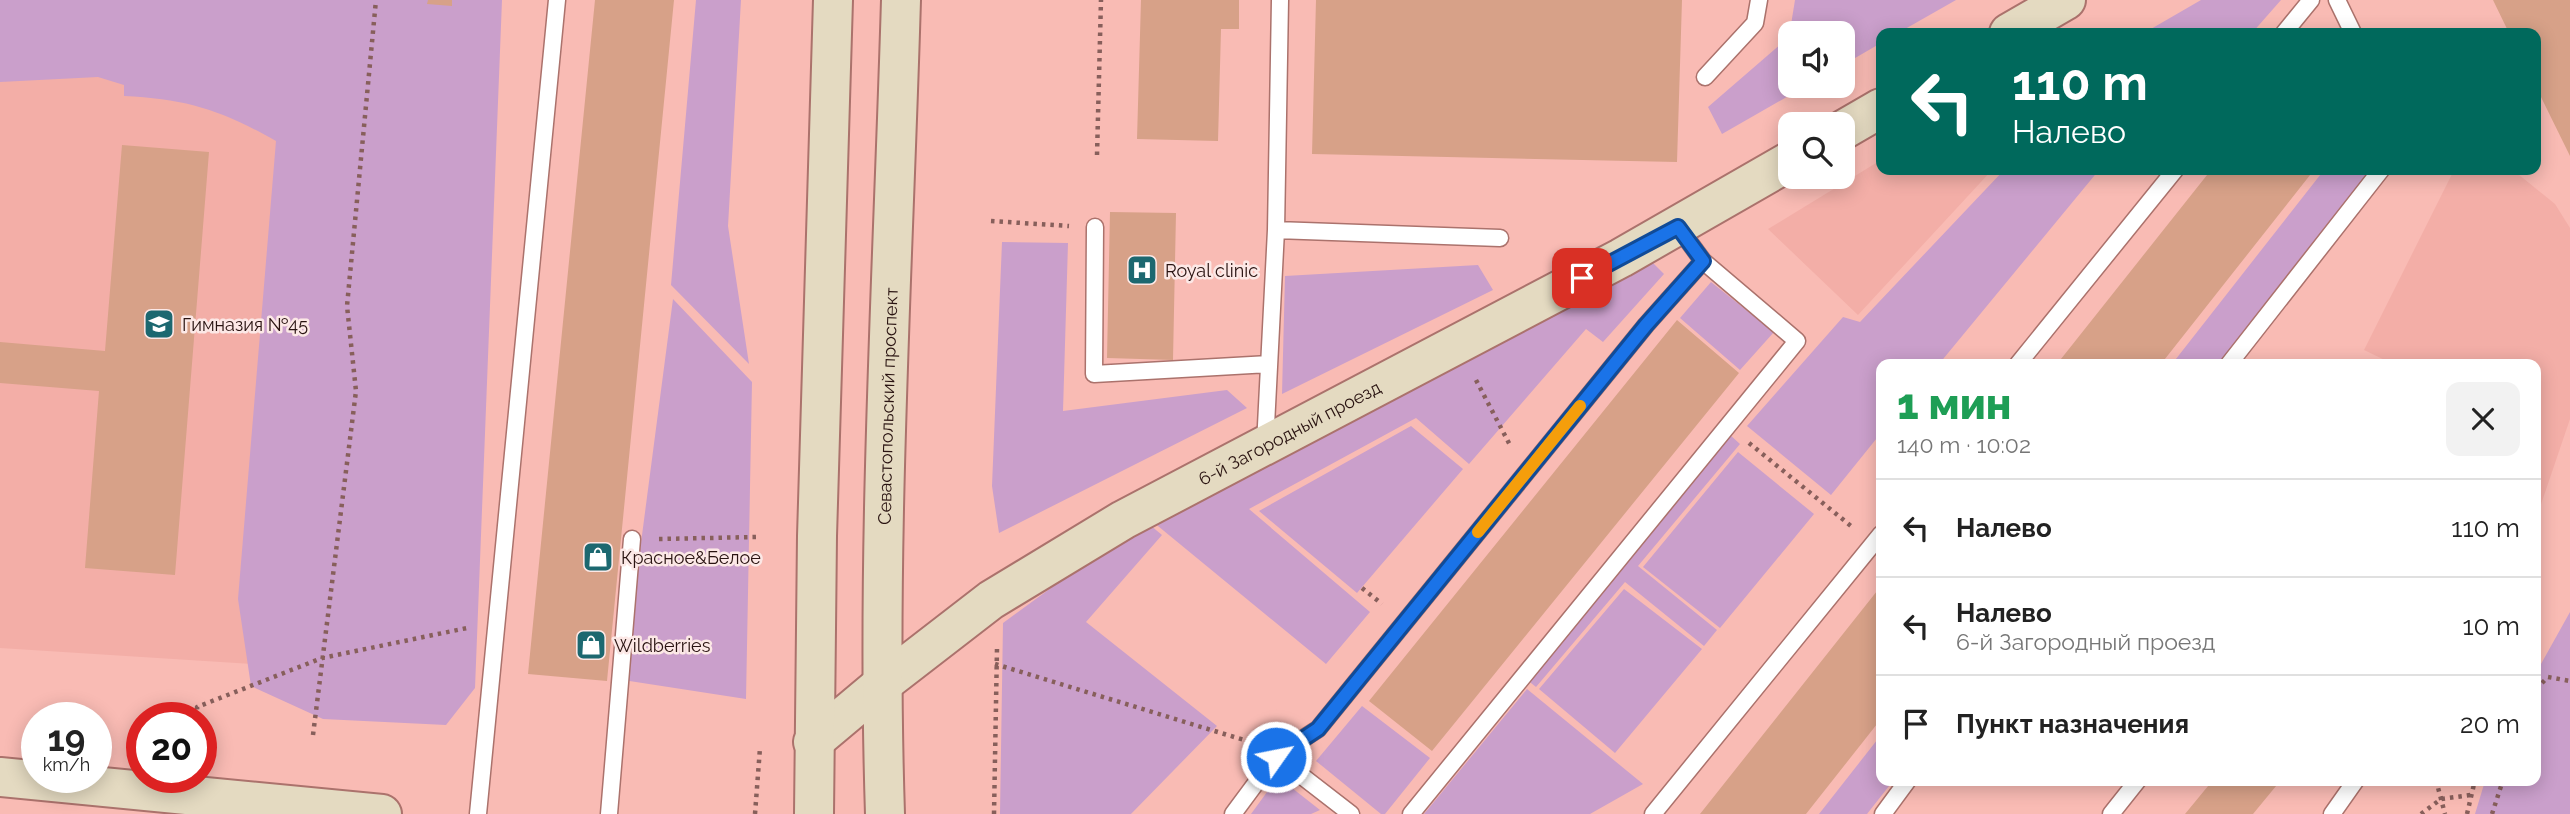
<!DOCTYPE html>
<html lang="ru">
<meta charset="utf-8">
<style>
body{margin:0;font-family:Raleway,sans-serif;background:#f2f2f2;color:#222;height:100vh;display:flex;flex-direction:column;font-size:26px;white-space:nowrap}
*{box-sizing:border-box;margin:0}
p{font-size:23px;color:#767676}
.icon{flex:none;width:38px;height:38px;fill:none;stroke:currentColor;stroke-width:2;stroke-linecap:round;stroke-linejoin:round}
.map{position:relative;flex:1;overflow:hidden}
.drawer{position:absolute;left:1876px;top:359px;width:665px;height:427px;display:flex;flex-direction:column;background:#fff;border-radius:14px;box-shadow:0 4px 18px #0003}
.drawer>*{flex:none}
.top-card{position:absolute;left:1876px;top:28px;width:665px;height:147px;border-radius:14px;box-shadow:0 4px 18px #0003;background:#00695c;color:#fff;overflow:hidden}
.buttons{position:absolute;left:1778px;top:21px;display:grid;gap:14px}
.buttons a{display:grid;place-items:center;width:77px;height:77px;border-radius:14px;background:#fff;box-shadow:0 4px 18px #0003;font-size:35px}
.speed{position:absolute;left:21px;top:702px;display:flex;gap:14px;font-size:35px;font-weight:700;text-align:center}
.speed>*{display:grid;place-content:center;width:91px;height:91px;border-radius:50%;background:#fff;box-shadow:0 4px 18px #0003;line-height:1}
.speed small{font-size:18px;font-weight:400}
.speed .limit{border:10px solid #d22;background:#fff;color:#111}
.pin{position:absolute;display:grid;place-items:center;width:60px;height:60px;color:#fff;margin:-30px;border-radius:14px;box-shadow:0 4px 10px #0006}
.me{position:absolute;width:77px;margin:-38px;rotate:57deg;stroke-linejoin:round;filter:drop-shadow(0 0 5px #0008)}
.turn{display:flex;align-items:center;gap:24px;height:147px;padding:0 21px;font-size:32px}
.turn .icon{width:91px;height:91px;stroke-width:2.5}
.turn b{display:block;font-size:49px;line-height:60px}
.round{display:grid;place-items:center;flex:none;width:74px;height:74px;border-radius:14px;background:#f2f2f2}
.headline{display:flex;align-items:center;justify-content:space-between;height:119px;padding:0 21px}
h1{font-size:42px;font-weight:800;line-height:52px;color:#1e9e55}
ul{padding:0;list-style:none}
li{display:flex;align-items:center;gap:21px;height:98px;padding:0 21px;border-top:2px solid #e0e0e0}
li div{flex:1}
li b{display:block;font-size:26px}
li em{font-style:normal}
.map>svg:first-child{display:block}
</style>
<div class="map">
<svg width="2570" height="814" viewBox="0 0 2570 814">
<rect width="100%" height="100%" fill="#f9bbb4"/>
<path fill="#f3aea7" d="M0,0H348L284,666L0,648Z
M1881,160V170H1992L1858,315L1768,229Z
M2454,170H2513L2555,204L2570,228V419L2536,519V364H2393L2364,350Z"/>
<path fill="#ca9fcb" d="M0,0H502L475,688L446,725L323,719L251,686L238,599L276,141C221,110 187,99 124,96V85L98,77L0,82Z
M696,0H741L728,226L749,364L671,285Z
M1795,0H1956L1898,33H1881V43L1843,65V33H1790V86H1806L1722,134L1708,107L1789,37Z
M2201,0H2281L2252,33H2144Z
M2004,170H2099L1939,364H1881V433L1831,495L1747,426L1843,317L1860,322Z
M2324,170H2372L2220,364H2172Z
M1002,242L1068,243L1063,411L1227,390L1247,408L999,533L992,486Z
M1644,254L1664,274L1603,342L1586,329L1469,464L1416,418L1249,509L1370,612L1326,664L1147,517Z
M1478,265L1493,290L1282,394L1285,276Z
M1711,282L1774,332L1740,370L1680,318Z
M673,299L752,382L746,699L623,680Z
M1411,426L1463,469L1357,593L1259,511Z
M1729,434L1740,444L1638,566L1717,630L1704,646L1625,582L1536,687L1526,679Z
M1738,452L1814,514L1720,628L1643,567Z
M1144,520L1162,535L1086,622L1217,726L1131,814H1000L1003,623Z
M1624,589L1702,649L1615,753L1539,689Z
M2570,612V814H2475L2485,781L2536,780V673Z
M1527,689L1643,784L1590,814H1424Z
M1362,706L1430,758L1385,814H1381L1316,761Z
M1881,735V780L1893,781L1867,814H1819Z
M1278,777L1320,810L1311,814H1251Z"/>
<path fill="#d7a188" d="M428,0H452V6L427,4Z
M595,0H674L607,681L528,674Z
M1141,0H1239V29H1221L1218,141L1137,139Z
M1316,0H1682L1677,162L1312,154Z
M2493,0H2570V156L2536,87V33H2509Z
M122,145L209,152L175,575L85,568L99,391L0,383V342L105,351Z
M2211,170H2314L2161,364H2057Z
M1110,212L1176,213L1173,360L1107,358Z
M1677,320L1739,373L1432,751L1369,701Z
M1881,586V719L1806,814H1700Z
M2213,780H2281L2253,814H2185Z"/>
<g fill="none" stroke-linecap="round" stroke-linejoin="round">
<g stroke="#ab726c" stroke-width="19">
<path id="lane" d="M2337,0L2353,33
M2284,33L2311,0
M1705,77L1755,23L1759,0
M1095,227L1094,374L1269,364
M1678,227L1703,261
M1276,230L1280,0
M2018,364L2175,170
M2229,364L2381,170
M1265,445L1276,230L1500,238
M1276,756L1318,729L1646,325L1703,261L1797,341L1411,814
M478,814L557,0
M609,814L632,539
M1233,814L1276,756L1351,814
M1653,814L1881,534
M1883,814L1908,780
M2111,814L2138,780
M2332,814L2356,780"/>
</g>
<g stroke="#ab726c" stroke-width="42">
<g id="secondary">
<path d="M2009,33L2066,0"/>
<path d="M1843,130L1881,108"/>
<path id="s1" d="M813,742L881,685L991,600L1123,520L1621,258L1790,161"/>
<path d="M0,777L382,814"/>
<path d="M814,814L817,536L833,0"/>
<path id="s2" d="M885,814C876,543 893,271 901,0"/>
</g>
</g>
<path stroke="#875f5b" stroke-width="4.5" stroke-dasharray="3.5 5" stroke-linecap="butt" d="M1097,155L1101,0
M991,221L1069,226
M1476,380L1511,447
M1749,443L1851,526
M659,539L756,537
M1362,588L1382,604
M995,664L1244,740L1250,746
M2536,689L2548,677L2570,681
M198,718L197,707L322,658L467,628
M313,735L356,391L347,306L376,0
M2436,780L2445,814
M755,814L760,748
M994,814L997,648
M2421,814L2441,799L2471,795
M2467,814L2475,780
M2492,814L2503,780"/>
<use href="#lane" stroke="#fff" stroke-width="16"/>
<use href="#secondary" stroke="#e4dac1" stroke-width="38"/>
</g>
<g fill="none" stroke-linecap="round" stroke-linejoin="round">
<g stroke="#114b97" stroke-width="18">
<path id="route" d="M1276,757L1318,729L1646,325L1703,261L1678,227L1582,278"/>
</g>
<use href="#route" stroke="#1a73e8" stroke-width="12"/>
<path stroke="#f59e0b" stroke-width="12" d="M1478,532L1580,406"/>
</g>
<defs>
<g id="hospital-square" transform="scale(1.575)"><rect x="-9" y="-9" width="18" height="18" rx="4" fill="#1c6870" stroke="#fce8e6"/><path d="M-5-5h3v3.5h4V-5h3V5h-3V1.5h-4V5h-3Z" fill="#fff"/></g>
<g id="school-square" transform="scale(1.575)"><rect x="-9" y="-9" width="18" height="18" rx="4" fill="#1c6870" stroke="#fce8e6"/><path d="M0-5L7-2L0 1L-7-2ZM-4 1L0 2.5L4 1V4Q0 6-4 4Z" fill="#fff"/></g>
<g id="shop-square" transform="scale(1.575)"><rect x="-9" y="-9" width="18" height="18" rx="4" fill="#1c6870" stroke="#fce8e6"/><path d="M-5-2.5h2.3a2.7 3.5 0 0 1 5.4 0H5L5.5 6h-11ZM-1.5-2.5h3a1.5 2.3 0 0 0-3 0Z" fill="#fff"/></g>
</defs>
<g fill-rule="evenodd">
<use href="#hospital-square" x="1142" y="270"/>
<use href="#school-square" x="159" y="324"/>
<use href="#shop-square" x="598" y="557"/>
<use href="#shop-square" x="591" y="645"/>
</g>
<g text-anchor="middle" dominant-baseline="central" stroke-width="5" stroke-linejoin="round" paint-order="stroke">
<g font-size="18" fill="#291311" stroke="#fce8e6" text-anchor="start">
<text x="1165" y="270">Royal clinic</text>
<text x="182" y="324">Гимназия №45</text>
<text x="621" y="557">Красное&amp;Белое</text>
<text x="614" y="645">Wildberries</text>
</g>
<g font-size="18" fill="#291311" stroke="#fce8e6">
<text stroke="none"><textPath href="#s2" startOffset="408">Севастопольский проспект</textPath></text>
<text stroke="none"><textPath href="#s1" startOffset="570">6-й Загородный проезд</textPath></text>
</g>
</g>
</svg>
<div class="buttons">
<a><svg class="icon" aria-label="sound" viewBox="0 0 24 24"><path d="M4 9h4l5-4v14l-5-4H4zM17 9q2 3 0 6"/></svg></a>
<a><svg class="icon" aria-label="search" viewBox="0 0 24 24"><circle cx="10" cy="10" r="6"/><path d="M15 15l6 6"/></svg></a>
</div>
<div class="speed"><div>19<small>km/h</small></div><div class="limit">20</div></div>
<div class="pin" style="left:1582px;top:278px;background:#d93025"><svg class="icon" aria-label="arrive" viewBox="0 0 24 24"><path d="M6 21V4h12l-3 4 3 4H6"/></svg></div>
<svg class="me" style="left:1276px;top:757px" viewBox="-20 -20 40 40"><circle r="17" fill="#1a73e8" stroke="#fff" stroke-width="3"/><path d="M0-11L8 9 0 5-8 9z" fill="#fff"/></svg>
<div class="top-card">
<div class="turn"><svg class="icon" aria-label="left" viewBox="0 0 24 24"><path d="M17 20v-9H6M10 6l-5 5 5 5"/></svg><div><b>110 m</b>Налево</div></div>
</div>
<section class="drawer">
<div class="headline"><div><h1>1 мин</h1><p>140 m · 10:02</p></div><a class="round"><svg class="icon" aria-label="close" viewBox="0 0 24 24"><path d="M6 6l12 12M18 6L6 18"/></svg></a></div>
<ul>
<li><svg class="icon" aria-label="left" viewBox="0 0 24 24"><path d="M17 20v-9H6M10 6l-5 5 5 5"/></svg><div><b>Налево</b></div><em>110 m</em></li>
<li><svg class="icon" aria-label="left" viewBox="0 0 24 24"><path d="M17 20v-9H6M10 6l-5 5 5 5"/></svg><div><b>Налево</b><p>6-й Загородный проезд</p></div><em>10 m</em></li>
<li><svg class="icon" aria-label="arrive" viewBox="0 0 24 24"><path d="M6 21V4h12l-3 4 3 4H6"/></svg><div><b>Пункт назначения</b></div><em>20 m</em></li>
</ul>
</section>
</div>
